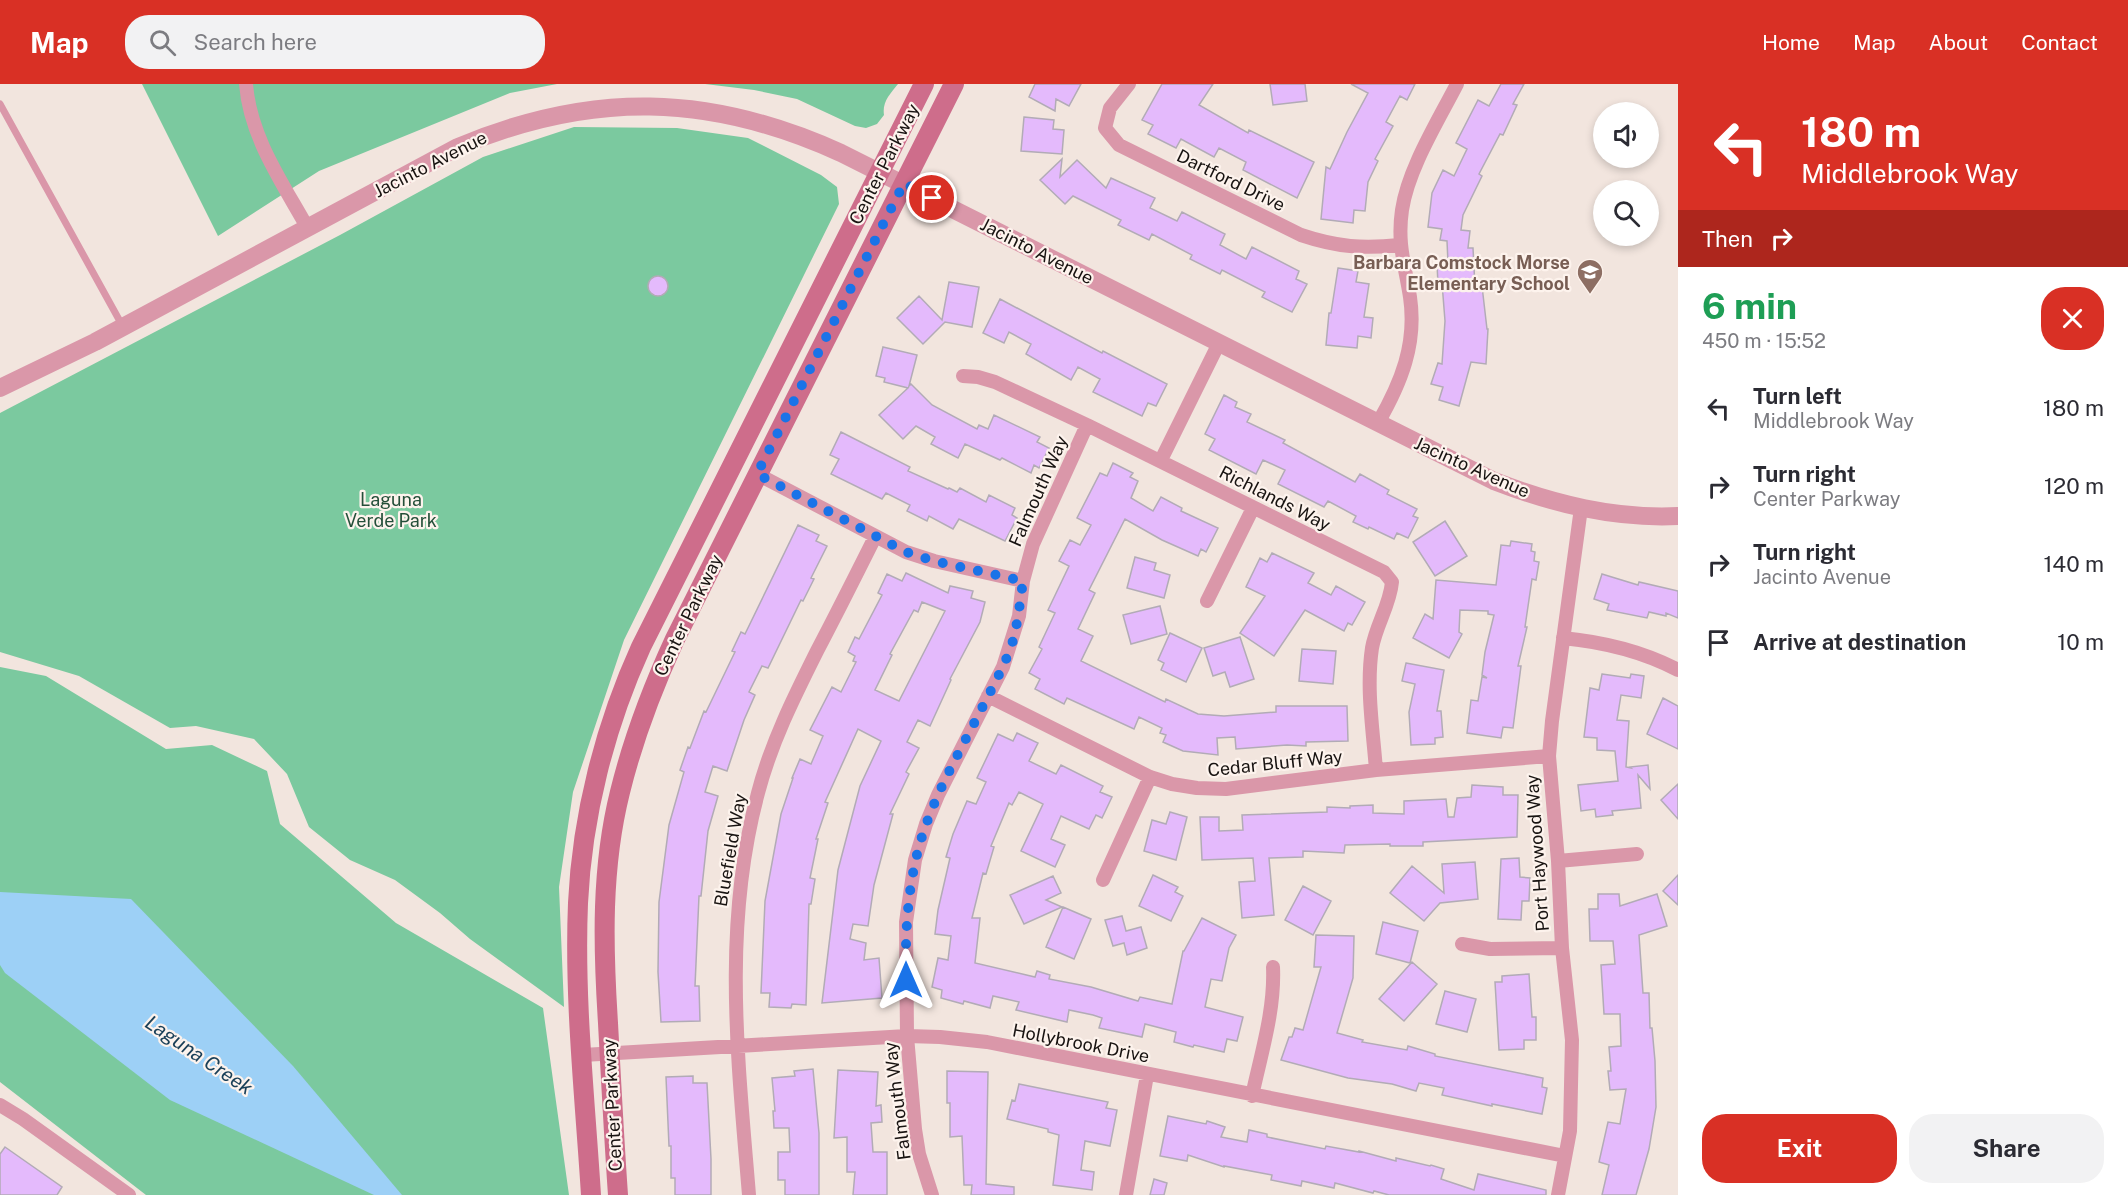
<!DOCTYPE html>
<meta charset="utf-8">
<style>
body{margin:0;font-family:"Public Sans",sans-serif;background:#f2f2f3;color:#2b2b33;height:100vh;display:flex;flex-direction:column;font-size:22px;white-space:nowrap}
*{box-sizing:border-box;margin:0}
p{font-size:20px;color:#7c7c81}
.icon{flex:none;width:33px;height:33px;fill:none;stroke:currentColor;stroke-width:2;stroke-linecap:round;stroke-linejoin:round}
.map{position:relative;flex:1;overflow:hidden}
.drawer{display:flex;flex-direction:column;background:#fff;width:450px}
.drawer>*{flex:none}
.banner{background:#d93025;color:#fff;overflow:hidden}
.tools{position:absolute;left:1593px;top:18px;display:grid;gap:12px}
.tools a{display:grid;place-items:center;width:66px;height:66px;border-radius:50%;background:#fff;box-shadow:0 3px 9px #0003;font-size:30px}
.pin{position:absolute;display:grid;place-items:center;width:51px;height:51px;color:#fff;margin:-26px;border:3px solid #fff;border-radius:50%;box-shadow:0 2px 6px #0007}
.me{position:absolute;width:66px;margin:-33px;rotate:0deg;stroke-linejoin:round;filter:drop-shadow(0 0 4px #0008)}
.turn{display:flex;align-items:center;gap:21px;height:126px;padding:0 24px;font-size:27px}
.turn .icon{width:78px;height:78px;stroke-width:2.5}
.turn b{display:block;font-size:42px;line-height:51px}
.then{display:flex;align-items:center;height:57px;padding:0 24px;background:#0003;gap:12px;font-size:22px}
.round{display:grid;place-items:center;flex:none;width:63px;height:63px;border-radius:24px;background:#f2f2f3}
.summary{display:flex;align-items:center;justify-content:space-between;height:102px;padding:0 24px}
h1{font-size:36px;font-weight:700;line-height:45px;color:#1e9e55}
.button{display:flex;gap:12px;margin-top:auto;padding:12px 24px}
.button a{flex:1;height:69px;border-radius:24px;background:#d93025;color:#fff;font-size:24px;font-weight:700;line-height:69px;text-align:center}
.button a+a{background:#f2f2f3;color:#2b2b33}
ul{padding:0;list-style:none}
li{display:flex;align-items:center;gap:18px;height:78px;padding:0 24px}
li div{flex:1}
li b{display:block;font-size:22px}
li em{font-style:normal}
header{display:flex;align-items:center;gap:36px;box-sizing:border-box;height:84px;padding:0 30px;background:#d93025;color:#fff}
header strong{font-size:28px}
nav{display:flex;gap:33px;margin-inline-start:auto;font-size:21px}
.search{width:420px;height:54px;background:#f2f2f3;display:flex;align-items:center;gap:15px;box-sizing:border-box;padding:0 21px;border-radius:24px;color:#7c7c81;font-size:22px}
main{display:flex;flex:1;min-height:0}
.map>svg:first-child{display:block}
</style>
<header>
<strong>Map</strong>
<div class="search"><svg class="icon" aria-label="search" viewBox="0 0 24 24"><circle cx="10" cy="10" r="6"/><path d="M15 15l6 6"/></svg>Search here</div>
<nav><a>Home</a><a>Map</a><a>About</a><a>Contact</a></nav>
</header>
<main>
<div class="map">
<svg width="1678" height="1111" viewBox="0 0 1678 1111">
<rect width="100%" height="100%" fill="#f2e5de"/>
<path fill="#7bc99f" d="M142,0H557L510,9L319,87L218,152Z
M705,0H898C890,10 882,18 884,31L877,40L866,44L855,42L797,15L754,6Z
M574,43L677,44L748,54L821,91L837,103L839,120L624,556L573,708L559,803L564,923L470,855L440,829L395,796L350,776L309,743L287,690L254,655L196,642L170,644L79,592L0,568V329L340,151L483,73Z
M0,583L46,592L166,665L212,661L267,687L280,740L396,839L543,924L569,1111H146L0,998Z"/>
<path fill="#9dd0f6" d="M0,808L131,815L293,982L402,1111H374L170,1016L5,889L0,881Z"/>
<path fill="#e4bafc" stroke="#b2abb6" stroke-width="1.5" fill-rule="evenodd" d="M1035,0H1081L1069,22L1056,15L1055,27L1029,13Z
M1162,0H1213L1199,21L1248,49L1249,46L1314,78L1297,114L1243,86L1246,78L1219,64L1214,73L1181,55L1176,64L1148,50L1153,41L1142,36Z
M1270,0H1305L1307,17L1273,21Z
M1351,0H1415L1407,16L1400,12L1386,38L1393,42L1375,75L1378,77L1368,98L1365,127L1354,126L1353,139L1321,135L1326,83L1330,85L1347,48L1368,9Z
M1501,0H1524L1513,20L1517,21L1503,51L1500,50L1479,90L1482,92L1463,131L1461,146L1470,147L1468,164H1473L1475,203L1482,202L1487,245H1488L1486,280L1471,278L1459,322L1439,316L1443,303L1431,300L1438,279L1442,280L1445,237L1442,199L1438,200L1437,180L1448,179L1447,157L1440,156L1442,145L1428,143L1432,109L1443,86L1454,92L1467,65L1456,59L1478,16L1489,22Z
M1024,33L1054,36L1053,45L1064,46L1062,70L1021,67Z
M1062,75L1060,93L1077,76L1106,104L1111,94L1155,114L1150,124L1177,137L1182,128L1225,150L1220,161L1246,175L1252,163L1299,187L1296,195L1307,200L1292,228L1262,213L1265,208L1222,186L1220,190L1190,175L1192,171L1152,150L1149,156L1118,141L1121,136L1073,112L1065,120L1040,96Z
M1338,184L1358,187L1356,198L1369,200L1364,233L1373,234L1371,254L1358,252L1357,264L1326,261L1329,229H1331Z
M648 202a10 10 0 1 1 20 0a10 10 0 1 1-20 0Z
M949,198L979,203L972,243L945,238L923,260L897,234L919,212L942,236Z
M1000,215L1102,269L1103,267L1167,300L1156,322L1148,319L1142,332L1093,308L1100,295L1078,283L1071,296L1026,270L1031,260L1009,248L1004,259L983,249Z
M883,263L917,271L909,302L911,300L932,321L977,345L979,341L988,345L994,331L1040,353L1037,358L1049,364L1039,384L1034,381L1031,389L1002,374L1000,376L965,360L958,374L931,360L935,353L916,342L903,355L879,331L908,304L884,298L885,294L876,292Z
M1224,311L1237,318L1235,323L1251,330L1247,338L1285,356L1283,359L1355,398L1360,390L1389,406L1387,410L1417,425L1413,432L1418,434L1408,454L1397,449L1394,455L1369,443L1368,445L1353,438L1356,432L1328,417L1324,423L1278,400L1285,386L1263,376L1256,390L1209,366L1215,355L1205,350Z
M841,348L910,383L908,387L948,405L949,404L957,408L960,404L986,418L989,411L1015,424L1012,431L1017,434L1005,457L959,435L953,445L929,432L927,437L907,427L910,421L886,409L882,415L831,390L839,375L830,371Z
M1113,379L1133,389L1130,393L1138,397L1131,414L1153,427L1161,413L1182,424L1181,427L1218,444L1206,468L1201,465L1198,472L1162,456L1125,435L1089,506L1095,509L1078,545L1093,552L1081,577L1165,618L1166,615L1198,630L1224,632L1276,628V622H1347L1348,657L1306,658V662L1287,661L1236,665L1235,653L1217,654L1218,671L1183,667L1163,658L1166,651L1160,649L1162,644L1139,633L1134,645L1067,614L1064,620L1035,605L1040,595L1029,589L1042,565L1039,563L1055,529L1048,526L1069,482L1059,477L1070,456L1080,461L1091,441L1077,434L1100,389L1107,392Z
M1445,437L1467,472L1435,492L1413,458Z
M798,441L819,451L816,457L827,462L811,494L814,495L803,517L801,516L768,584L762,582L749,608L755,611L744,636L727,687L713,682L705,708L718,712L708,747L701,812H699L695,902H699L700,937L661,938L658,888L659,818L669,741L684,688L680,686L688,663L690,664L704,627L706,628L735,568L732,567L741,548L745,550Z
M1511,457L1532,460L1531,467L1535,468L1534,477L1539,478L1536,496L1532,495L1525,543H1527L1518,582H1521L1513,644L1503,643L1501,654L1467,649L1471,616L1478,617L1482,593L1487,594L1482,591L1485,568L1494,531L1488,530V527L1460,526L1459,548L1462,550L1449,574L1413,554L1425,530L1433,535L1436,496L1496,501L1501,461L1510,462Z
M1272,469L1314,489L1308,499L1331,511L1336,502L1365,518L1352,541L1348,539L1344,547L1305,526L1274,572L1240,549L1265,512L1246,503L1260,474L1267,478Z
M1135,473L1156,479L1154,486L1170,491L1164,514L1127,504Z
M906,489L948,509L950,502L973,507L971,514L985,518L980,538L950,595L951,596L930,642L918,636L907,658L919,664L906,688L909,690L890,730H893L874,801L868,842L853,840L850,855L866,859L864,876L879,874L882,914L822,919L838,786L860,702L881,657L858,645L825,718L828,719L816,755H818L810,794L815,795L811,820H809L806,921L792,920L791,924L769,923L770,909H761L765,817L781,730L793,694H792L800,675L811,680L823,652L810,646L832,603L841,608L856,578L853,577L855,572L848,568L855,553L859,555L882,511L878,509L887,490L902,497ZM922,518L945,527L899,617L875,606L892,571L890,570L914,526L918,528Z
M1602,490L1638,501L1639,498L1678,507V534L1666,529V532L1649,528L1647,534L1607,526L1609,520L1594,515Z
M1160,522L1167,550L1131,560L1123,531Z
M1170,549L1202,564L1186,598L1161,586L1164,579L1158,576Z
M1240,553L1254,595L1230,603L1225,588L1213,592L1204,564Z
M1302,565L1336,567L1333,600L1299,597Z
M1406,579L1444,586L1437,627H1441L1443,653L1435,654V660L1411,661L1409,628L1415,600L1402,597Z
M1602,590L1630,594L1631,590L1644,592L1641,614L1621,611L1617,636L1629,637L1626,683L1631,684L1630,683L1648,681L1650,705L1638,691L1641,724L1612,727L1613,731L1596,733L1595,725L1581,727L1578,701L1618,697L1615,667L1597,666V654L1584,653L1590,604L1599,606Z
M1663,614L1678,622V665L1647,650Z
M1017,649L1038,659L1029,677L1056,690L1061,681L1103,702L1100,708L1112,713L1102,734L1096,731L1089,745L1061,732L1051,755L1065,761L1055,783L1021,767L1043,720L1019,708L1012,721L1009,719L991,762L994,763L986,790L983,789L972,834H980L975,879L1035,893L1037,887L1050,891L1049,895L1091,903L1138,917L1140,913L1172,920L1183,867H1184L1202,834L1236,851L1229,864L1222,897L1211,895L1205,923L1243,933L1237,957L1227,955L1224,968L1194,961L1193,963L1174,958L1176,948L1145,940L1142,953L1099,944L1102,934L1093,931L1069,926L1067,938L1016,926L1019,918L993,912L990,924L964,917L963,920L941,914L942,906L932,903L938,874L948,876L951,852L935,850L938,826L950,774L946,773L953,750L967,717L976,720L986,698L977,694L998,650L1013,657Z
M1678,700V735L1661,716Z
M1472,701L1503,703V711H1518L1517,753L1423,758V762H1390V760L1345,761L1344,769L1303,767V773L1269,774L1274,831L1242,834L1239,798L1255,797L1253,774L1202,776L1200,733H1219V747L1243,746L1242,731L1327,728V723L1350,724V722L1373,721V729L1404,730V717L1446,715L1448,733H1454L1457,714L1471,713Z
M1170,728L1187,733L1176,776L1144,767L1152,736L1166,740Z
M1519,774L1520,793L1530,794L1529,817H1522L1521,836L1498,835L1501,775Z
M1475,778L1478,815L1440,819L1424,837L1390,809L1412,782L1444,809L1442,780Z
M1153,791L1178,803L1175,808L1183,812L1171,837L1139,822Z
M1678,791V821L1663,807Z
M1053,792L1061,809L1046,816L1062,823L1024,840L1010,811Z
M1303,802L1331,817L1313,851L1285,836Z
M1598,810H1619L1620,822L1657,810L1667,842L1639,851L1643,909H1649L1650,944H1652L1655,977L1656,1023L1649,1065L1636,1111H1602L1609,1081L1599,1078L1608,1038L1620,1040L1626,1005L1610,1006L1608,987H1611L1609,963L1621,962L1620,930H1604L1601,881L1615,880L1613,857H1590L1589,825H1598Z
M1063,823L1091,835L1074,875L1046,863Z
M1122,832L1126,847L1141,843L1147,864L1127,871L1124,859L1113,862L1105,836Z
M1383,838L1418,847L1410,879L1376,870Z
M1316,851L1354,852L1353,894L1337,949L1363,956L1362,958L1407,966L1408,962L1435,970V972L1543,994L1542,1003L1547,1004L1542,1030L1492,1020V1022L1442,1011L1444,1004L1419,999L1416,1007L1392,1000L1348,994L1281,976L1289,953H1292L1295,944L1303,946L1321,883H1314Z
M1412,878L1437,900L1404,937L1379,915Z
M1529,890L1532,933H1536V956H1524V965L1499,966L1495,898H1502V892Z
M1445,907L1476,915L1467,948L1436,940Z
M813,985L819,1049V1111H785V1096H778V1068H790L789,1044H774L773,1027H775L772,994L795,992L794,987Z
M838,986L878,988L876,1022L881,1021L882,1038L871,1039L873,1068H887V1111H853L855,1088H847V1053L834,1054Z
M947,987L988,988L986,1100L1014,1103V1111H971L972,1101H964L962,1052L950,1053V1019H947Z
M693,992V999H707L711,1075V1111H675V1094H671V1062H669L666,993Z
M1019,1000L1108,1018L1106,1024L1117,1026L1110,1062L1085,1057L1081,1086L1094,1088L1092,1106L1053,1101L1059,1051L1048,1048V1045L1007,1035L1012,1016L1015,1017Z
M1168,1032L1206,1040L1207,1037L1225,1043L1221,1053L1247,1058L1249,1046L1267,1050V1053L1325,1065L1326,1062L1359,1068V1067L1396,1077V1074L1430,1082L1431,1081L1444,1085L1441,1095L1474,1106L1478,1090L1546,1106V1111H1389L1374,1107L1373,1109L1335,1099L1334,1104L1302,1097L1301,1102L1271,1096L1272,1091L1224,1082V1083L1188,1071L1187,1077L1160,1072Z
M5,1063L62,1103L57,1111H0V1070Z
M1154,1095L1167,1099L1164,1111H1150Z"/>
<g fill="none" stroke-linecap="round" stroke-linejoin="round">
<path stroke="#da97a9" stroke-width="7" d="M0,20L122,241"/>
<path stroke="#da97a9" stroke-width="14" d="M246,0C250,53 282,98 307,143
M1129,0L1110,24L1105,44L1119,61L1301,151C1337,163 1363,165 1400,161
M963,292L978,293L995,298L1087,341L1384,488L1392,498C1390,521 1376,541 1372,564C1366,604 1373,646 1376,686
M1378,339C1401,299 1417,260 1410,213C1405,181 1397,160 1402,126C1408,85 1438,37 1457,0
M1161,376L1219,259
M757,390L906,468L934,477L1023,497
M1207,517L1253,424
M1563,554C1604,558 1642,567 1678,586
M988,612L1150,693L1172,700L1197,704L1226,705L1376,686L1549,672
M1558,777L1637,770
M1103,796L1150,693
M1462,860L1490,865L1562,864
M583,971L907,952L940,953L987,958L1565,1072
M1252,1012C1261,970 1275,926 1273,883
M0,1021L23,1035L129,1111
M749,1111C738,976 722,842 758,709C771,659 794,613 817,567C837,529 856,491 875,453
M932,1111L919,1070L915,1045L907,952L906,838L915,776L926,740L938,711L1003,583L1019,532L1023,497L1033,460L1087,341
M1126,1111L1147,991
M1558,1111L1570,1047L1572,956L1562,864L1558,777L1549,672L1552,637L1581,424"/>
<path stroke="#da97a9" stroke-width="18" d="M0,304L95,258L458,63C591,7 709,9 841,69L1494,397C1554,420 1614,435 1678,432"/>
<path stroke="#ce6d8b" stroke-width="20" d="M591,1111C585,1014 574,916 578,819C582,732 605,642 641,563L924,0
M618,1111C614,1054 611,996 608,939C603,862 601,784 620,708C633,655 652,605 675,555L954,0"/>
</g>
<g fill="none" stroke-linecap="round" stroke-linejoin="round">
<path stroke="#1a73e8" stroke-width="10" stroke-dasharray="0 18" d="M906,896C905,842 908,789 927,738C942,697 965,658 985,618C995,599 1005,580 1012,560C1018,539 1020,518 1023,497L934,477L906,468L757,390L904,99L932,114"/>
</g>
<defs>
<g id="school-pin" transform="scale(1.35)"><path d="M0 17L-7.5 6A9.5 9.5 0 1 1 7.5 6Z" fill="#8d6e63" stroke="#fdf3ed"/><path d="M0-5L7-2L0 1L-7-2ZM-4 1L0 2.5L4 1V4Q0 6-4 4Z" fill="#fff"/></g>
</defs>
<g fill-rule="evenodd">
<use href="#school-pin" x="1590" y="188"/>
</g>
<g text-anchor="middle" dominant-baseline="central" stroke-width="4.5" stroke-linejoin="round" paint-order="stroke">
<g font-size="18" fill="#181311" stroke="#fdf3ed">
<text transform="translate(430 80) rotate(-27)">Jacinto Avenue</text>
<text transform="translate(884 80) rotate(-63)">Center Parkway</text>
<text transform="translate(1231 96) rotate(26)">Dartford Drive</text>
<text transform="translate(1037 167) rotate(27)">Jacinto Avenue</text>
<text transform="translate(1472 383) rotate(24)">Jacinto Avenue</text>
<text transform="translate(1038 407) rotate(-66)">Falmouth Way</text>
<text transform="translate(1275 414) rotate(27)">Richlands Way</text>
<text transform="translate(688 531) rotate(-64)">Center Parkway</text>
<text transform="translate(1275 679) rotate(-6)">Cedar Bluff Way</text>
<text transform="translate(730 766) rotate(-80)">Bluefield Way</text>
<text transform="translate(1537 769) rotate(-94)">Port Haywood Way</text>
<text transform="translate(1081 959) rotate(11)">Hollybrook Drive</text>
<text transform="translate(897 1017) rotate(-97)">Falmouth Way</text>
<text transform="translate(612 1021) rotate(-93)">Center Parkway</text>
</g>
<g font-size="18" font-weight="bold" fill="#785e54" stroke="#fdf3ed" text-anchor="end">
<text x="1570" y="178">Barbara Comstock Morse<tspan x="1570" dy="21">Elementary School</tspan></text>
</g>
<g font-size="18" fill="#244f39" stroke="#fdf3ed">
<text x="391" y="415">Laguna<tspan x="391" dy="21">Verde Park</tspan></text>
</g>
<g font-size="20" font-style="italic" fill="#193f58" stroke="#fdf3ed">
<text transform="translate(199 971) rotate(34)">Laguna Creek</text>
</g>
</g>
</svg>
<div class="tools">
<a><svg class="icon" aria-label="sound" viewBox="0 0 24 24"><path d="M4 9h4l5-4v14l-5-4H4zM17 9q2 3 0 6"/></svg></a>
<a><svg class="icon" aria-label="search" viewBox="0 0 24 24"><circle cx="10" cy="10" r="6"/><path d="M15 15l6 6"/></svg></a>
</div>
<div class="pin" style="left:932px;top:114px;background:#d93025"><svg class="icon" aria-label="arrive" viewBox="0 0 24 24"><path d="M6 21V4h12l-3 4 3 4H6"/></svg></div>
<svg class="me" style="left:906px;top:896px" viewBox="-20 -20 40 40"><path d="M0-17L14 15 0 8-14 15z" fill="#1a73e8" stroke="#fff" stroke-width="4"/></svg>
</div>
<section class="drawer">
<div class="banner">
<div class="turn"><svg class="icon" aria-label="left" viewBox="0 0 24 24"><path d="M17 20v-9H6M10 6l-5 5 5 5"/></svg><div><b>180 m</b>Middlebrook Way</div></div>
<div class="then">Then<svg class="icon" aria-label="right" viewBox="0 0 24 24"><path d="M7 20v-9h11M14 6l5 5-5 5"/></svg></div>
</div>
<div class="summary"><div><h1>6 min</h1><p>450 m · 15:52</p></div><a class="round" style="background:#d93025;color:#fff"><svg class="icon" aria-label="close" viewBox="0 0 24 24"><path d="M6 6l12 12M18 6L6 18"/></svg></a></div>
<ul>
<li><svg class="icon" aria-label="left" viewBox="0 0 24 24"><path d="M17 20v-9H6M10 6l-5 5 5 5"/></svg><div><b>Turn left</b><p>Middlebrook Way</p></div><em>180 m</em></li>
<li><svg class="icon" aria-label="right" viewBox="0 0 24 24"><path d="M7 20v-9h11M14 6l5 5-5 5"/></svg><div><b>Turn right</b><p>Center Parkway</p></div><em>120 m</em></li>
<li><svg class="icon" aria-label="right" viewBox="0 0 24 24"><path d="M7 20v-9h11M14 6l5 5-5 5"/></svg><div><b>Turn right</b><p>Jacinto Avenue</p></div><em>140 m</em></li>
<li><svg class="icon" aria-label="arrive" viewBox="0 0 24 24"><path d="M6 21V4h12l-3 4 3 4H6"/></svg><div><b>Arrive at destination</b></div><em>10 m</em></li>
</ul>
<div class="button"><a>Exit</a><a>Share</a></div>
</section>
</main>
